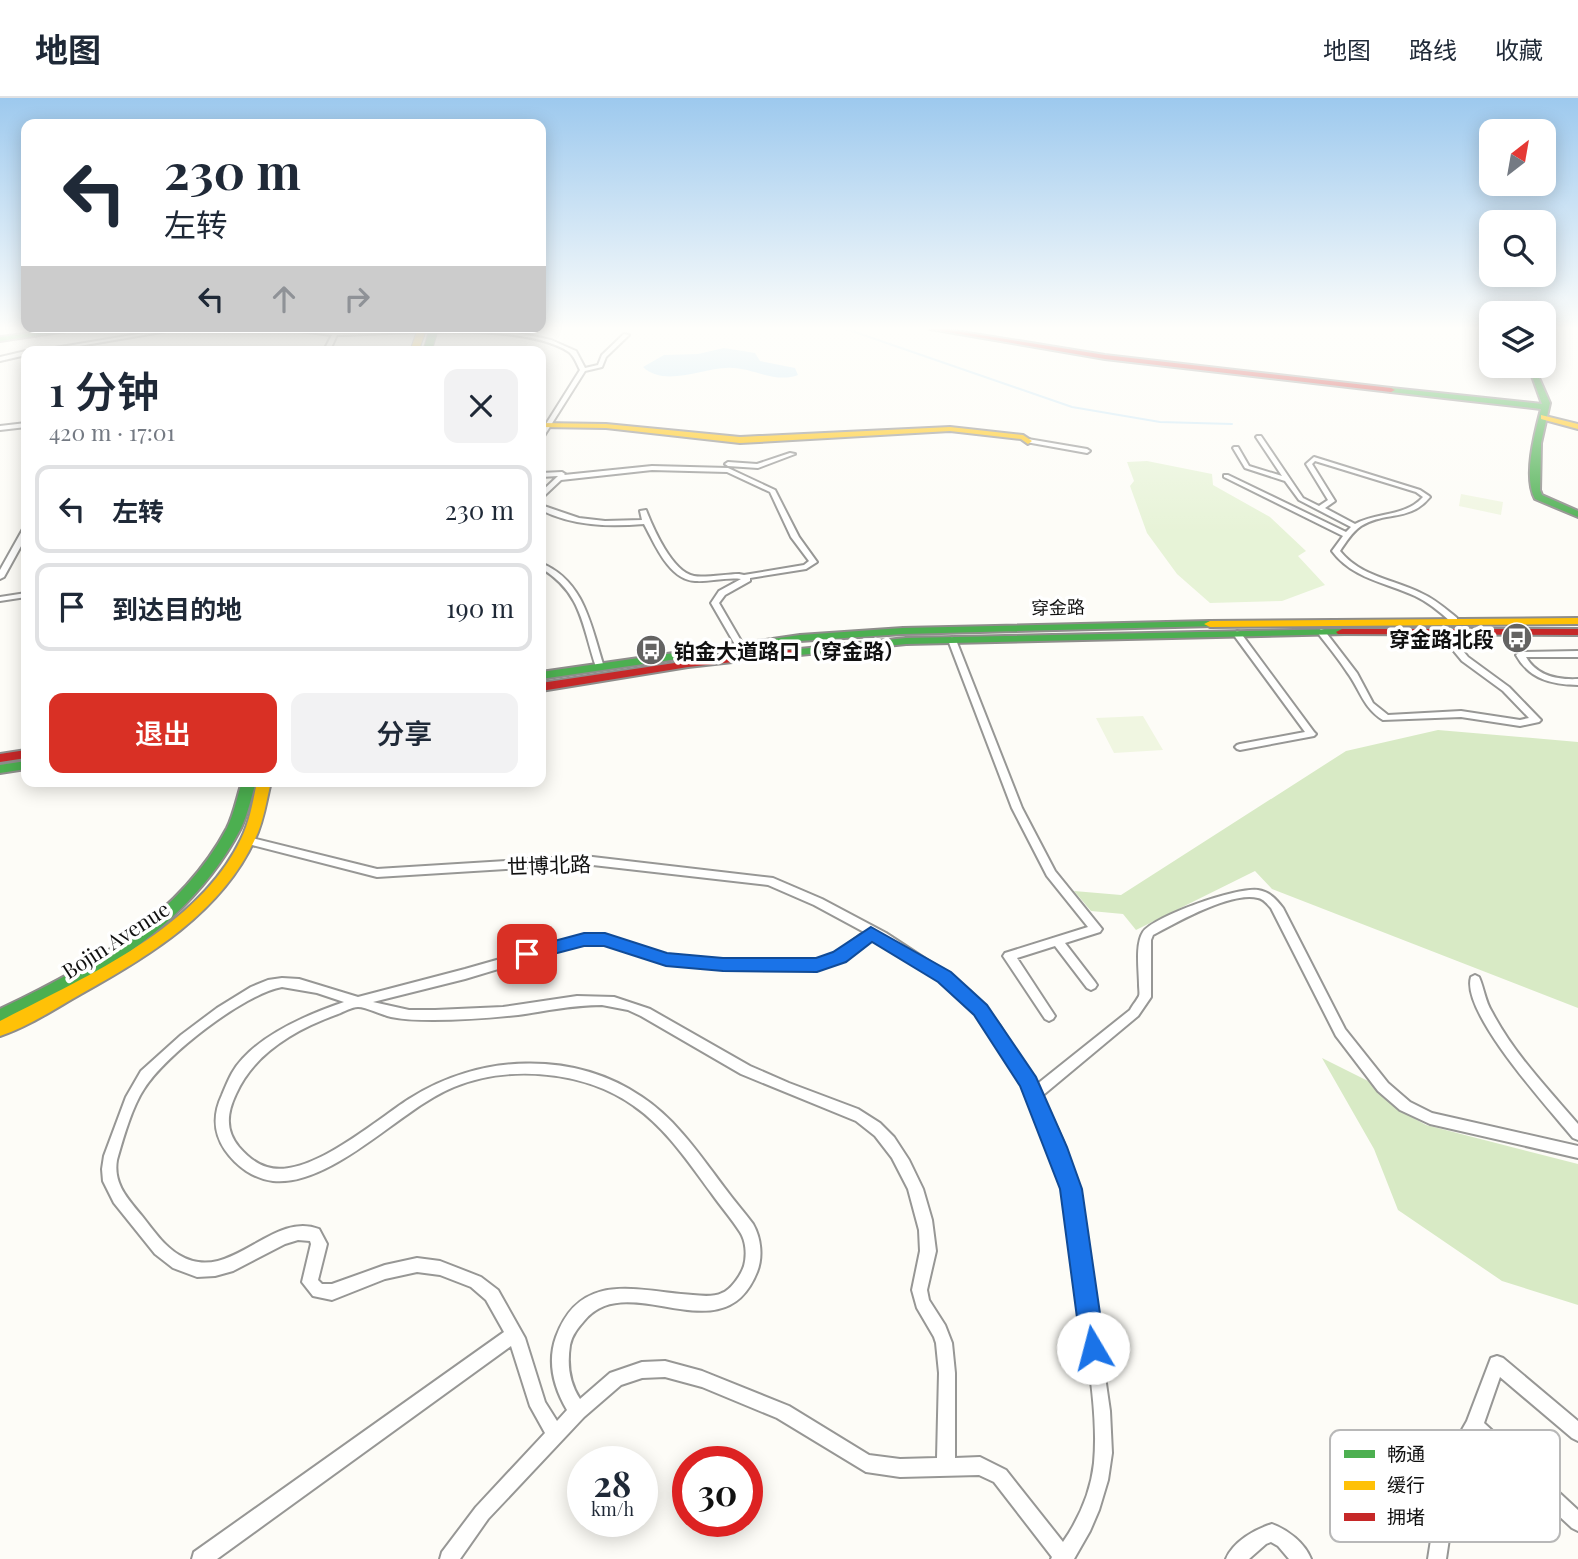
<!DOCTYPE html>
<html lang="zh">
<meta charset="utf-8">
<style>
body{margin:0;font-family:"Playfair Display","Noto Sans SC",serif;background:#f2f2f3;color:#1f2937;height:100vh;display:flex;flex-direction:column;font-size:26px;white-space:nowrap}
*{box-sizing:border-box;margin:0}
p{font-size:23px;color:#747a83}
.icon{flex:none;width:38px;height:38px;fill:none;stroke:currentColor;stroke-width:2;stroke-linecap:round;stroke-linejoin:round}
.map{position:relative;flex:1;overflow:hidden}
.sheet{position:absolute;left:21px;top:248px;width:525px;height:441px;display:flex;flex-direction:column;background:#fff;border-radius:14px;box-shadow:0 4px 18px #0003}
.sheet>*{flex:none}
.hud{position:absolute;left:21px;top:21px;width:525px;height:214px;border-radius:14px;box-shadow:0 4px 18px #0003;background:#fff;color:#1f2937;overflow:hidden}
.needle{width:46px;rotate:31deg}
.buttons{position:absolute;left:1479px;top:21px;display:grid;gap:14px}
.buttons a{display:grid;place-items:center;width:77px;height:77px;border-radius:14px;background:#fff;box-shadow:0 4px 18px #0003;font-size:35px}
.speed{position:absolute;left:567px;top:1348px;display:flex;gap:14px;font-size:35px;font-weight:700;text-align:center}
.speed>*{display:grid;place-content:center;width:91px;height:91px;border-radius:50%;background:#fff;box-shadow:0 4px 18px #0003;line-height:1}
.speed small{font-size:18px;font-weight:400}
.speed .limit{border:10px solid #d22;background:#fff;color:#111}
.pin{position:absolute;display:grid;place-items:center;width:60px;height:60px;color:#fff;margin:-30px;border-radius:14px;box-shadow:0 4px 10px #0006}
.me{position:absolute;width:77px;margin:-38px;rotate:352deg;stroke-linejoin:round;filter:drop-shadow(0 0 5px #0008)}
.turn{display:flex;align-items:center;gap:24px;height:147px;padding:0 28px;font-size:32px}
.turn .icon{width:91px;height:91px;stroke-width:2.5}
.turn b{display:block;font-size:49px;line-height:60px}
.lanes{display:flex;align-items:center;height:66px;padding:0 28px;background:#0003;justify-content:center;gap:35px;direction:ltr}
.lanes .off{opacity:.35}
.round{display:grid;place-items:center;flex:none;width:74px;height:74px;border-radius:14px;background:#f2f2f3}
.summary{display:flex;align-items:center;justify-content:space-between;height:119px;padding:0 28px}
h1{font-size:42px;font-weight:600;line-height:52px}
.action{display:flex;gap:14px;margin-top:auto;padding:14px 28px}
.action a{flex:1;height:80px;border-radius:14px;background:#d93025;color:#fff;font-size:28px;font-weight:600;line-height:80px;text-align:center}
.action a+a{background:#f2f2f3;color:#1f2937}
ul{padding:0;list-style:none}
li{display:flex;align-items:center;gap:21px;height:88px;margin:0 14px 10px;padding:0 14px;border:4px solid #e0e1e3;border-radius:14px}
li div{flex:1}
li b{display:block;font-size:26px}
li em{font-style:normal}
header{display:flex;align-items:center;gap:42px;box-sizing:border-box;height:98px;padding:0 35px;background:#fff;border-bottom:2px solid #e0e1e3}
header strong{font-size:33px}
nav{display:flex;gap:38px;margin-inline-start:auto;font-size:24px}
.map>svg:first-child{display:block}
</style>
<header>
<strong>地图</strong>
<nav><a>地图</a><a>路线</a><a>收藏</a></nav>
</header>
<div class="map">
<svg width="1578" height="1461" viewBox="0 0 1578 1461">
<rect width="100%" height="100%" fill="#fdfcf7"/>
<path fill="#e7f3d7" d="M1147,363L1212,376L1213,387L1270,419L1306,453L1298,458L1325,487L1282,503L1210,505L1177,476L1147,435L1130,388L1134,383L1127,364Z"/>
<path fill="#d8eac5" d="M1438,632L1578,644V910L1272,791L1255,773L1136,832L1123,816L1091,813L1074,793L1121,797L1346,653Z
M1322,960L1368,983L1397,1011L1426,1027L1578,1066V1207L1502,1183L1398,1112L1374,1051Z"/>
<path fill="#f0f6e1" d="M1461,396L1503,404L1501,417L1459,408Z
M1143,618L1163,652L1114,655L1096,620Z"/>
<path fill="#cde8f7" d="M724,250L755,255L760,263L795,270L798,277C774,286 750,268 726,270C700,271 664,289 643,269L664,257L698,256Z"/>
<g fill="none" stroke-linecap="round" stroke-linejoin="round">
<path stroke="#cde8f7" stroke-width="2" d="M846,231L1072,309L1160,324L1232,326"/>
<g stroke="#979795" stroke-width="4">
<path id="street" d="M168,231H179L44,254H31Z
M282,231L335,234L430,231H473L514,234L551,242L576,253L585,270L598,267L602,257L624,236L629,237L606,259L602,269L585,273L544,338L541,340V334L580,272C577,266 574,258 569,254C522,223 394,236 337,237L329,254H323L332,237Z
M26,253L27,254L26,257L0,263V259Z
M26,325V329L0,332V328Z
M1257,338H1261L1303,400L1319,408L1328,402L1306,366L1314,359L1420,392L1429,398L1430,399C1410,424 1385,413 1361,428C1352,434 1346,444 1340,453C1361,479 1393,481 1421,495C1435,501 1446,511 1457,520V524H1451C1440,514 1428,504 1415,498C1385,484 1353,481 1332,453L1343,438L1224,379V377H1228L1346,434L1351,429L1299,402L1285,383L1245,370L1233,350L1234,349H1238L1249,368L1282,378L1256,339ZM1315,363L1416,394L1423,399C1405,419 1377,414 1355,426L1325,410L1335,403L1312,366Z
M1028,341L1087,351L1090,353L1087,355L1026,344L1025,343Z
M790,355L795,356L758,370L728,368L725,366L728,364L757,366Z
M652,368L728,370L775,392L799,439L817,464L806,471L750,480V483L725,497L719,505L744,548L743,550H737L711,505L719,493L741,481C726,479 710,484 695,483C669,482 655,446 644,426C608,429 573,428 541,412V407L579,420L605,423L642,422L640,413L646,412C653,430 672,474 694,478C704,480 728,476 739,476L744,477L804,467L809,463L791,439L770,394L727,374L652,372L561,382L543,399L541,400V394L558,378L541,379V375L562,374L565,376L564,377Z
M23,431H26V439L4,479L0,481V472Z
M541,465C585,483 591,529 604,569L603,571H597L596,569C582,527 582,495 541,470Z
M26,495V499L0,503V499Z
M1438,530H1444L1468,559L1509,589L1539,620L1541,622L1539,624L1520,628L1461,619L1383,622C1363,610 1360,591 1347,574C1338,560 1327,547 1317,534L1321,531L1324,532L1357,575L1373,605L1388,617L1461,613L1520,622L1529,620L1503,593L1462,563L1438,534Z
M1237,533L1240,534L1314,634L1316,636L1314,638L1240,652L1237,651L1235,649L1237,647L1240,646L1305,634L1233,536Z
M952,539L956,542L1022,710L1055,773L1102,831L1100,834L1065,845L1095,884L1097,887L1095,890L1091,892L1087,890L1055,848L1017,860L1055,918L1053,921L1049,923L1045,921L1003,858L1005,855L1088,829L1047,778L1012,710L948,542Z
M1578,553V559H1526C1537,578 1557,582 1578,581V587C1552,587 1529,581 1516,557L1520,554Z
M248,739L377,771L584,758L773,780L822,801L886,835L947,875L970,893L985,909L1000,928L1036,987L1130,912C1132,908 1137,902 1139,898C1140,895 1139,891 1139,887C1139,873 1135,846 1143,834C1154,818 1237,789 1258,792C1270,794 1276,801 1283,810L1345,931L1388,985L1410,1004L1432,1015L1578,1048V1060L1430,1026L1400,1012L1378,993L1336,938L1271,810C1267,806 1264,801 1258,800C1232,793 1177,824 1153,837L1151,842V899L1138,918L1042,998L1063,1043L1078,1091L1110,1313L1112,1355L1108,1382L1099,1412L1090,1433L1074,1461H1051L1052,1459L994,1384L979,1377L900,1379L866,1374L777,1320L702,1289L665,1279L642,1280L621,1287L584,1319L488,1421L460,1461H440L442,1454L476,1409L545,1335L530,1308L511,1248L217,1461H192L194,1454L504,1234L486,1202L471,1189L440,1177L417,1174L385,1181L332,1202L313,1198L302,1184L311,1146L310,1143L298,1142L285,1146L233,1173L215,1178L197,1179L173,1170L155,1156L114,1105L103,1083L102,1071L104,1058L126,999L141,973L181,937L217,910L251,889L268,882L282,880L299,881L358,899L465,871L584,837L605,838L666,858L723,862L816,863L835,856L864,834L814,807L768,787L584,766L377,779L244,745L243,743L244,741ZM874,839C909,860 949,883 976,915C1010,955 1040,1015 1056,1065C1070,1105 1071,1148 1077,1190C1085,1245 1099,1311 1094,1365C1091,1393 1079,1421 1063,1444L1006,1372L980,1359L955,1360V1275L952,1245L945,1227L929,1202L927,1192L936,1153L932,1122L923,1091L909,1062L894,1039L880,1025L858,1011L789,985L750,968L650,911L614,899L577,898L503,909L435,912H409L373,904L465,881L584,845L605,846L666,866L723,870L817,871L843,862ZM282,889L317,895L344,904C306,917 253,939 232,975C228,982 225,990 222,997C213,1016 213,1034 225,1052C236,1068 254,1081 273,1083C318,1088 373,1040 408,1016C422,1006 437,996 454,989C509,966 586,973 634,1008C666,1030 689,1065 712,1096C721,1109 732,1121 740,1134C746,1143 747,1157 744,1168C741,1177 731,1192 722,1195C714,1199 702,1198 693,1197C639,1194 581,1171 556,1239C547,1264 554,1290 567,1312L557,1323L545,1304L525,1240L498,1192L481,1179L440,1163L417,1160L385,1167L332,1186H322L318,1182L327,1146L319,1131C271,1112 230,1188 179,1157C164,1148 153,1132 142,1118C128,1101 113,1086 117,1062C123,1041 132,1009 144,991C165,957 244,896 282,889ZM602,907L628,912L641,918L741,976L856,1023L875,1038L892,1060L908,1091L919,1132L920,1153L912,1192L917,1210L934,1239L936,1245L939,1275L937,1360L900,1361L869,1357L789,1308L702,1273L665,1263L642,1264L610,1275L580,1301C569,1284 567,1267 570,1247C572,1237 578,1230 584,1223C628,1168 723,1260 757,1174C763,1159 761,1140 753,1126C745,1115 735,1104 727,1093C702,1060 677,1022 642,999C574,952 478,956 409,1001C376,1022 308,1082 267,1069C256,1066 246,1057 239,1049C225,1032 227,1015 236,996C254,955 296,931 338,916C343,914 352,909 358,909C366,909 382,917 391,919C405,922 419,922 433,922C462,922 490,920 518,917C546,913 573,907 602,907Z
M1475,877L1479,879C1484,890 1485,903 1492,914C1514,956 1548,991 1578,1026V1042L1573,1040C1550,1012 1460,914 1471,879Z
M1497,1258L1503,1260L1578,1323V1343L1572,1340L1500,1279L1484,1325L1578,1412V1433L1572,1430L1476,1341L1460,1367L1446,1461H1428L1443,1365L1467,1323L1491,1260Z
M1272,1426C1288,1432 1305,1445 1311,1461H1289L1278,1448L1271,1444L1266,1446L1249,1461H1226C1233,1444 1255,1431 1272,1426Z"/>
</g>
<g stroke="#8e8d8b" stroke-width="4">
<path id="fast" d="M63,231H80L0,243V239Z
M1532,278L1539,280L1550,305L1541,345L1540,392L1542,397L1578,413V419L1535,401C1523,379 1535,334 1541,311L1391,294L1387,292L1391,290L1542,306Z
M1210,523L1214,524V528L903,536L800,543L541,581V574L800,537L903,530Z
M1342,531L1348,534L1346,536L906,546L790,558L784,555L790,552L906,540Z
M26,663V671L0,675V667Z
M242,684H256C251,699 248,716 241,730C202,805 136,856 63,894C43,905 22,918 0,925V911C88,869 179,820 227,730C234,716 237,699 242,684Z"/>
</g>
<g stroke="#8e8d8b" stroke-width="4">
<path id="slow" d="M1541,317L1578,326V331L1541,321Z
M541,325L606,326L740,339L950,329L1023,337L1032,343L1028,346L1021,341L950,333L740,345L606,330L541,329Z
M1578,520V526L1210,529L1204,526L1210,523Z
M257,684H271C266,703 264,723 255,741C222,814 148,859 81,896C56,910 28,929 0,938V923C83,880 198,831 241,741C250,723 253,703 257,684Z"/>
</g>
<g stroke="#8e8d8b" stroke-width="4">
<path id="jam" d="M930,231H944L1105,257L1391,290L1395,292L1391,294L1105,261Z
M1342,531H1578V537L1338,536L1336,534Z
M790,552L794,553V557L688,569L541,593V585L688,563Z
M26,652V660L0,664V656Z"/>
</g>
<use href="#street" fill="#fffffe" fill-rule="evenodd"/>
<use href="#fast" fill="#4caf50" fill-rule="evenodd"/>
<use href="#slow" fill="#ffc107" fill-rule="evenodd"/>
<use href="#jam" fill="#c62828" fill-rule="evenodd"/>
<g stroke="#8e8d8b" stroke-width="10" stroke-linecap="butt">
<path id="fast-bridge" d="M427,254L434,231"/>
</g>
<g stroke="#8e8d8b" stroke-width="10" stroke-linecap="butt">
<path id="slow-bridge" d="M414,254L422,231"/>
</g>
<use href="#fast-bridge" stroke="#4caf50" stroke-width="8"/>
<use href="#slow-bridge" stroke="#ffc107" stroke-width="8"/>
</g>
<linearGradient id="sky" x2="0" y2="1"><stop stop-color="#9dc9ee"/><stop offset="0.53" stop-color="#fefefb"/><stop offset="1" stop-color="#fefefb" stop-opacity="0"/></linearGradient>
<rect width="1578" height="435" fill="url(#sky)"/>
<path fill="#1a73e8" stroke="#114b97" stroke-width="2" d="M871,829L951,874L987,907L1036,979L1067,1049L1082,1091L1105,1250L1102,1259L1093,1262L1085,1259L1081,1250L1060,1091L1020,988L974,917L938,884L872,844L846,864L817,874L723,873L666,868L604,848H584L527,863L518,856L521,852L584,835H605L667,855L723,860H816L833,854Z"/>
<defs>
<g id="bus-disc" transform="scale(1.575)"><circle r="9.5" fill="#646362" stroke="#fff"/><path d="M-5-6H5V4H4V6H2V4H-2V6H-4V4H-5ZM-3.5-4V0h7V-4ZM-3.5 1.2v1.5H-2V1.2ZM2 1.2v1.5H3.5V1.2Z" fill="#fff"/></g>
</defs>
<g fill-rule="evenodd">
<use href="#bus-disc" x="1517" y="540"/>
<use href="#bus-disc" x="651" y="552"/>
</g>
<g text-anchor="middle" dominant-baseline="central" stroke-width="7" stroke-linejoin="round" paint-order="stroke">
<g font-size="18" fill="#111" stroke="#fff">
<text transform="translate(1058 509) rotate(-1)">穿金路</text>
</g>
<g font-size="21" font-weight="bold" fill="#111" stroke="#fff" text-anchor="end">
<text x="1494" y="540">穿金路北段</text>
<text x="674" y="552" text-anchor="start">铂金大道路口（穿金路）</text>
</g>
<g font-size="21" fill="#111" stroke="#fff">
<text transform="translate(549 766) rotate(-2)">世博北路</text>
<text transform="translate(115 841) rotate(-33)">Bojin Avenue</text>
</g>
</g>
<rect x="1330" y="1332" width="230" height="112" rx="10" fill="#fff" stroke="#b8b8b8" stroke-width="2"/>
<rect x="1344" y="1352" width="31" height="8" fill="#4caf50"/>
<rect x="1344" y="1383" width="31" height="9" fill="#ffc107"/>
<rect x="1344" y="1415" width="31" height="8" fill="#c62828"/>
<g font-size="19" fill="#111">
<text x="1387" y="1363">畅通</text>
<text x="1387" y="1394">缓行</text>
<text x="1387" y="1426">拥堵</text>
</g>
</svg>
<div class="buttons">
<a><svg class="needle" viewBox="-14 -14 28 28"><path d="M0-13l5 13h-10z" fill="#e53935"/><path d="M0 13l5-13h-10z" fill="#747a83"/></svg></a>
<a><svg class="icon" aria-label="search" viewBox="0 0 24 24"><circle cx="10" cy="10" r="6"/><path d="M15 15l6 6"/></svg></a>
<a><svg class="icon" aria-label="layers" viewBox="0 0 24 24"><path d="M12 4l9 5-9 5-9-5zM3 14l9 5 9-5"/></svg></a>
</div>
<div class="speed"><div>28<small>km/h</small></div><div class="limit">30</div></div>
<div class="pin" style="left:527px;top:856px;background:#d93025"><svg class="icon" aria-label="arrive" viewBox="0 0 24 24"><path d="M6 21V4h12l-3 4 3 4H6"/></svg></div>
<svg class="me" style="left:1093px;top:1250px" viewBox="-20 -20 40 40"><circle r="19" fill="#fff"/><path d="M0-13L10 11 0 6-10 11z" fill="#1a73e8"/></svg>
<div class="hud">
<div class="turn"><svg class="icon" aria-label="left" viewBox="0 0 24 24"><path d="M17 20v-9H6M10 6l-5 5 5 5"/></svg><div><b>230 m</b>左转</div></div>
<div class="lanes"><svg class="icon" aria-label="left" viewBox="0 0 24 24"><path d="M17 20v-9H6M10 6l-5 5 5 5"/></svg><svg class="icon off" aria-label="ahead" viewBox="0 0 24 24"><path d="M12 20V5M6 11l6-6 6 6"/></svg><svg class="icon off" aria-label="right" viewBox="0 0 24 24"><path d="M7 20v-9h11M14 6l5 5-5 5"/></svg></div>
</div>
<section class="sheet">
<div class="summary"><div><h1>1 分钟</h1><p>420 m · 17:01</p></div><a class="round"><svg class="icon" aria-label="close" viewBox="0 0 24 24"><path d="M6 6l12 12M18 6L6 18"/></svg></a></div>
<ul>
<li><svg class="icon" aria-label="left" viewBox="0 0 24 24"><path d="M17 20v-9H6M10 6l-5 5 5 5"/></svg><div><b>左转</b></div><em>230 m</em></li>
<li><svg class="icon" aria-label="arrive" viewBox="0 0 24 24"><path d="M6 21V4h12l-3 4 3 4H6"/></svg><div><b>到达目的地</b></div><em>190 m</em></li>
</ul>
<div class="action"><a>退出</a><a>分享</a></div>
</section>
</div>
